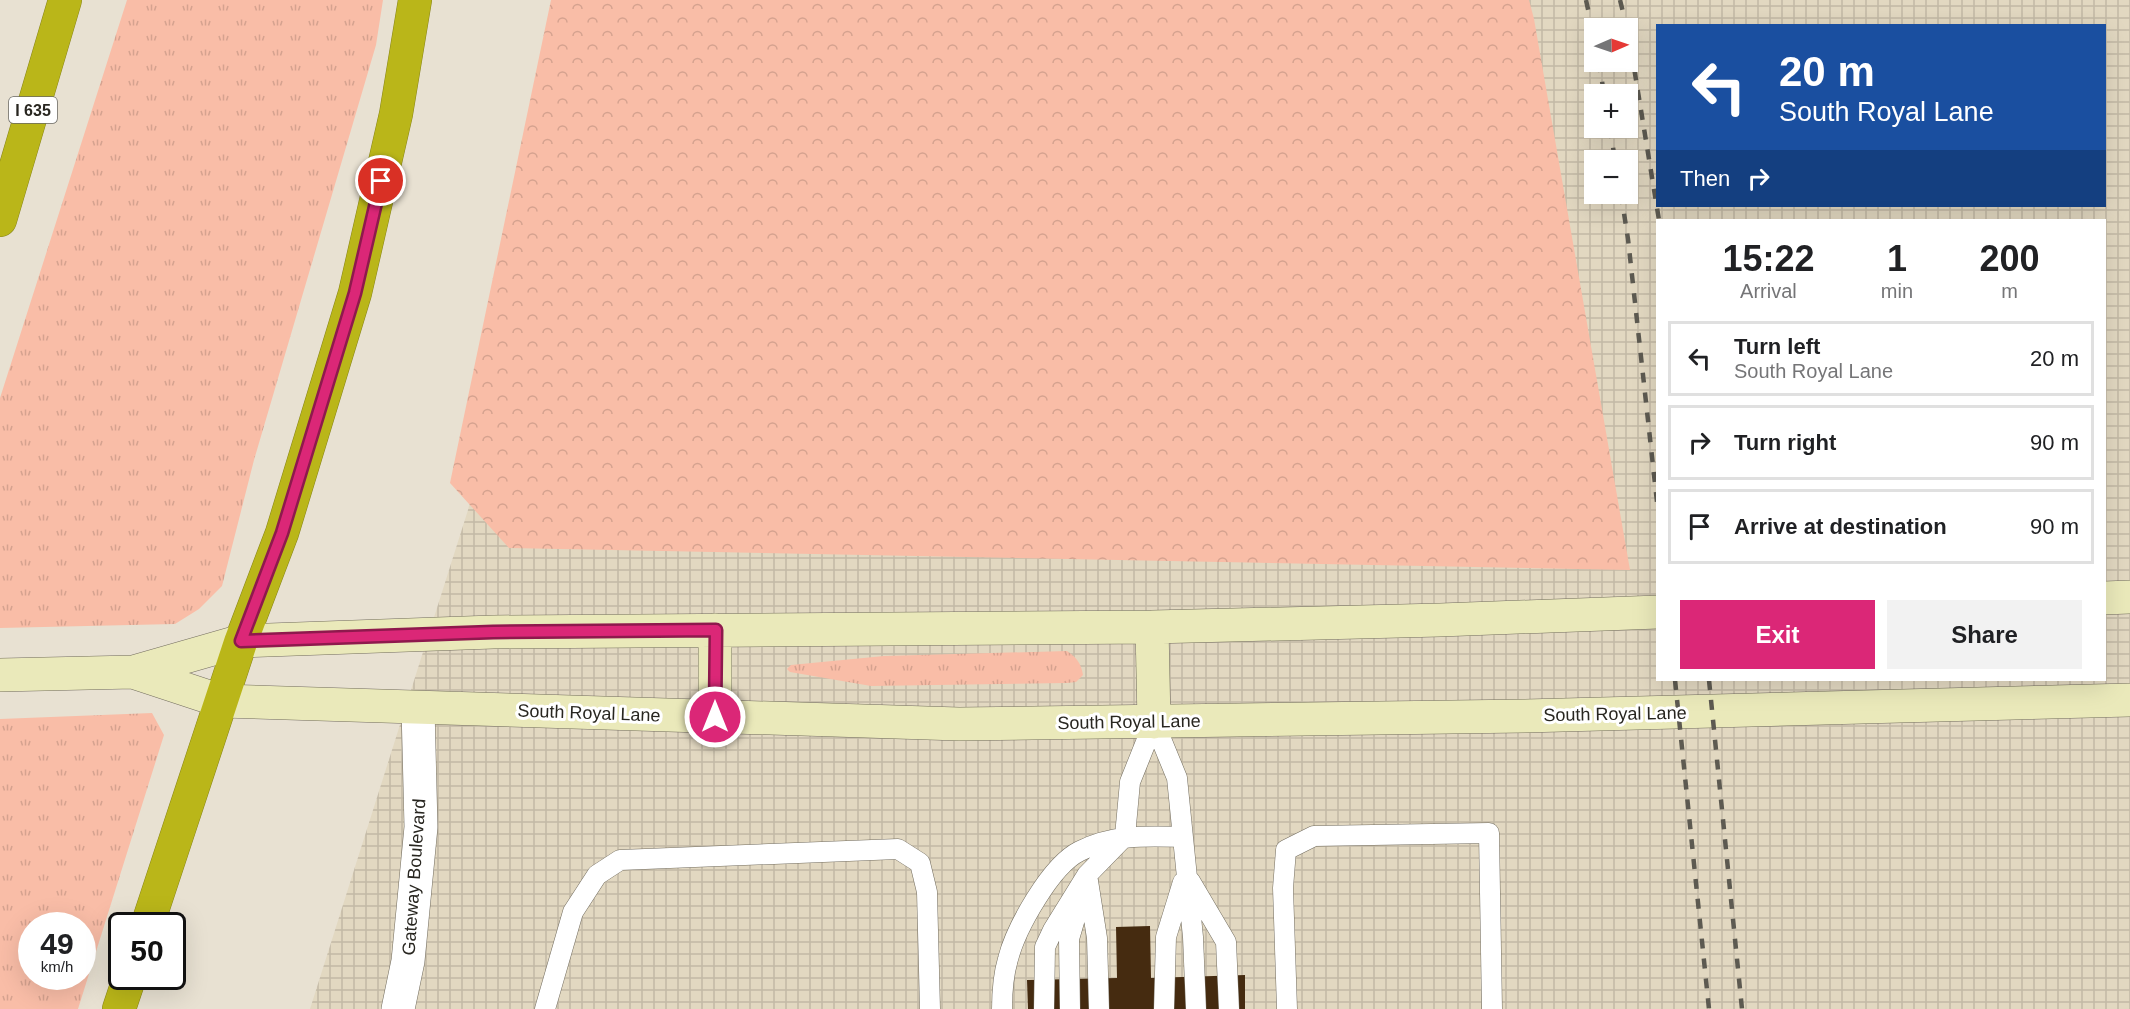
<!DOCTYPE html>
<meta charset="utf-8">
<style>
body{margin:0;font-family:Arial,sans-serif;background:#f2f2f2;color:#202124;height:100vh;display:flex;flex-direction:column;font-size:22px;white-space:nowrap}
*{box-sizing:border-box;margin:0}
p{font-size:20px;color:#757577}
.icon{flex:none;width:33px;height:33px;fill:none;stroke:currentColor;stroke-width:2;stroke-linecap:round;stroke-linejoin:round}
.map{position:relative;flex:1;overflow:hidden}
.panel{position:absolute;left:1656px;top:219px;width:450px;height:462px;display:flex;flex-direction:column;background:#fff;border-radius:0px;box-shadow:0 6px 24px #0002}
.panel>*{flex:none}
.hud{position:absolute;left:1656px;top:24px;width:450px;height:183px;border-radius:0px;box-shadow:0 6px 24px #0002;background:#1a4fa0;color:#fff;overflow:hidden}
.needle{width:39px;rotate:88deg}
.fabs{position:absolute;left:1584px;top:18px;display:grid;gap:12px}
.fabs a{display:grid;place-items:center;width:54px;height:54px;border-radius:0px;background:#fff;box-shadow:0 6px 24px #0002;font-size:30px}
.speed{position:absolute;left:18px;top:912px;display:flex;gap:12px;font-size:30px;font-weight:700;text-align:center}
.speed>*{display:grid;place-content:center;width:78px;height:78px;border-radius:50%;background:#fff;box-shadow:0 6px 24px #0002;line-height:1}
.speed small{font-size:15px;font-weight:400}
.speed .limit{border:3px solid #111;border-radius:9px;background:#fff;color:#111}
.pin{position:absolute;display:grid;place-items:center;width:51px;height:51px;color:#fff;margin:-26px;border:3px solid #fff;border-radius:50%;box-shadow:0 2px 6px #0007}
.me{position:absolute;width:66px;margin:-33px;rotate:0deg;stroke-linejoin:round;filter:drop-shadow(0 0 4px #0008)}
.turn{display:flex;align-items:center;gap:21px;height:126px;padding:0 24px;font-size:27px}
.turn .icon{width:78px;height:78px;stroke-width:2.5}
.turn b{display:block;font-size:42px;line-height:51px}
.then{display:flex;align-items:center;height:57px;padding:0 24px;background:#0003;gap:12px;font-size:22px}
.eta{display:flex;justify-content:space-evenly;align-items:center;height:102px;text-align:center}
.eta b{font-size:36px;font-weight:800;line-height:42px}
.button{display:flex;gap:12px;margin-top:auto;padding:12px 24px}
.button a{flex:1;height:69px;border-radius:0px;background:#db2777;color:#fff;font-size:24px;font-weight:800;line-height:69px;text-align:center}
.button a+a{background:#f2f2f2;color:#202124}
ul{padding:0;list-style:none}
li{display:flex;align-items:center;gap:18px;height:75px;margin:0 12px 9px;padding:0 12px;border:3px solid #e0e0e0;border-radius:0px}
li div{flex:1}
li b{display:block;font-size:22px}
li em{font-style:normal}
.map>svg:first-child{display:block}
</style>
<div class="map">
<svg width="2130" height="1009" viewBox="0 0 2130 1009">
<defs>
<pattern id="industrial-grid" width="8" height="8" patternUnits="userSpaceOnUse" patternTransform="scale(1.5)"><rect width="8" height="8" fill="#e2d8c1"/><path d="M0 4h8M4 0v8" fill="none" stroke="#c2b9a6"/></pattern>
<pattern id="grass-tufts" width="24" height="20" patternUnits="userSpaceOnUse" patternTransform="scale(1.5)"><rect width="24" height="20" fill="#f9bda7"/><path d="M3 7l-1-3M5 7V3M7 7l1-3M15 17l-1-3M17 17v-4M19 17l1-3" fill="none" stroke="#d5a28f"/></pattern>
<pattern id="forest-crowns" width="20" height="18" patternUnits="userSpaceOnUse" patternTransform="scale(1.5)"><rect width="20" height="18" fill="#f9bda7"/><path d="M2 6a3 3 0 1 1 6 0M12 15a3 3 0 1 1 6 0" fill="none" stroke="#d5a28f"/></pattern>
</defs>
<rect width="100%" height="100%" fill="#e8e1d2"/>
<path fill="url(#industrial-grid)" fill-rule="evenodd" d="M587,0H2130V1009H310L468,510ZM1658,26H2104V206H1658ZM1594,28H1628V62H1594ZM1594,94H1628V128H1594ZM1594,160H1628V194H1594ZM1658,220H2104V680H1658Z"/>
<path fill="url(#grass-tufts)" fill-rule="evenodd" d="M127,0H383L376,45L254,460L222,586L199,609L175,624L0,628V398Z
M1067,651C1077,658 1081,663 1083,675L1076,682L1067,683L871,686L790,672L787,669L791,665L884,656Z
M152,713L164,735L78,1009H0V719ZM32,926H82V976H32Z"/>
<path fill="url(#forest-crowns)" d="M551,0H1529L1534,19L1630,570L509,548L450,483Z"/>
<path fill="#452b10" d="M1150,926L1151,978L1245,975V1009H1028L1027,980L1117,978L1116,927Z"/>
<g fill="none" stroke-linecap="round" stroke-linejoin="round">
<g stroke="#736d5f" stroke-width="21">
<path id="lane" d="M1154,722L1177,778L1193,937L1196,1009
M1088,881L1097,938L1099,1009
M1190,881L1226,942L1229,1009
M545,1009L573,912L597,875L620,860L898,849L920,863L927,892L930,1009
M1002,1009C1002,992 1003,976 1008,959C1016,928 1051,865 1080,851C1114,834 1147,836 1183,837
M1044,1009L1045,947L1053,930L1087,875L1125,836L1130,782L1154,722
M1070,1009L1069,939L1081,898
M1164,1009L1166,937L1183,882
M1287,1009L1283,888L1286,850L1314,836L1489,833L1492,1009"/>
</g>
<g stroke="#736d5f" stroke-width="34">
<path id="street" d="M398,1009L408,961L421,827L418,708"/>
</g>
<g stroke="#736d5f" stroke-width="34">
<path id="secondary" d="M2104,598L2130,597
M1152,627L1154,722
M133,672L221,701L959,724L1525,716L2130,700
M0,675L133,672L241,641L493,632L1152,627L1440,620L1658,612
M715,717V630"/>
</g>
<g stroke="#87841b" stroke-width="34">
<path id="highway" d="M0,220L65,0
M147,926L241,641L282,533L355,293L396,114L415,0
M119,1009L130,976"/>
</g>
<use href="#lane" stroke="#fff" stroke-width="20"/>
<use href="#street" stroke="#fff" stroke-width="33"/>
<use href="#secondary" stroke="#eae9ba" stroke-width="33"/>
<use href="#highway" stroke="#bab619" stroke-width="33"/>
<path stroke="#5d5a51" stroke-width="4.5" stroke-dasharray="10 10" stroke-linecap="butt" d="M1586,0L1594,37
M1620,0L1627,28
M1628,31L1659,220
M1599,62L1604,94
M1610,128L1615,160
M1621,194L1628,239L1658,511
M1675,680L1709,1009
M1709,680L1742,1009"/>
</g>
<g fill="none" stroke-linecap="round" stroke-linejoin="round">
<g stroke="#8e194d" stroke-width="15">
<path id="route" d="M381,181L355,293L282,533L241,641L493,632L716,630L715,717"/>
</g>
<use href="#route" stroke="#db2777" stroke-width="10"/>
</g>
<g text-anchor="middle" dominant-baseline="central" stroke-width="6" stroke-linejoin="round" paint-order="stroke">
<rect fill="#fff" stroke="#686763" stroke-width="1.5" x="9" y="97" width="48" height="26" rx="4.5"/>
<g font-size="16" font-weight="bold" fill="#282620">
<text x="33" y="110">I 635</text>
</g>
<g font-size="18" fill="#282620" stroke="#fff">
<text transform="translate(589 713) rotate(2)">South Royal Lane</text>
<text transform="translate(1615 714) rotate(-1)">South Royal Lane</text>
<text transform="translate(1129 722) rotate(-1)">South Royal Lane</text>
<text transform="translate(414 877) rotate(-86)">Gateway Boulevard</text>
</g>
</g>
</svg>
<div class="fabs">
<a><svg class="needle" viewBox="-14 -14 28 28"><path d="M0-13l5 13h-10z" fill="#e53935"/><path d="M0 13l5-13h-10z" fill="#757577"/></svg></a>
<a>+</a>
<a>−</a>
</div>
<div class="speed"><div>49<small>km/h</small></div><div class="limit">50</div></div>
<div class="pin" style="left:381px;top:181px;background:#d93025"><svg class="icon" aria-label="arrive" viewBox="0 0 24 24"><path d="M6 21V4h12l-3 4 3 4H6"/></svg></div>
<svg class="me" style="left:715px;top:717px" viewBox="-20 -20 40 40"><circle r="17" fill="#db2777" stroke="#fff" stroke-width="3"/><path d="M0-11L8 9 0 5-8 9z" fill="#fff"/></svg>
<div class="hud">
<div class="turn"><svg class="icon" aria-label="left" viewBox="0 0 24 24"><path d="M17 20v-9H6M10 6l-5 5 5 5"/></svg><div><b>20 m</b>South Royal Lane</div></div>
<div class="then">Then<svg class="icon" aria-label="right" viewBox="0 0 24 24"><path d="M7 20v-9h11M14 6l5 5-5 5"/></svg></div>
</div>
<section class="panel">
<div class="eta">
<div><b>15:22</b><p>Arrival</p></div>
<div><b>1</b><p>min</p></div>
<div><b>200</b><p>m</p></div>
</div>
<ul>
<li><svg class="icon" aria-label="left" viewBox="0 0 24 24"><path d="M17 20v-9H6M10 6l-5 5 5 5"/></svg><div><b>Turn left</b><p>South Royal Lane</p></div><em>20 m</em></li>
<li><svg class="icon" aria-label="right" viewBox="0 0 24 24"><path d="M7 20v-9h11M14 6l5 5-5 5"/></svg><div><b>Turn right</b></div><em>90 m</em></li>
<li><svg class="icon" aria-label="arrive" viewBox="0 0 24 24"><path d="M6 21V4h12l-3 4 3 4H6"/></svg><div><b>Arrive at destination</b></div><em>90 m</em></li>
</ul>
<div class="button"><a>Exit</a><a>Share</a></div>
</section>
</div>
